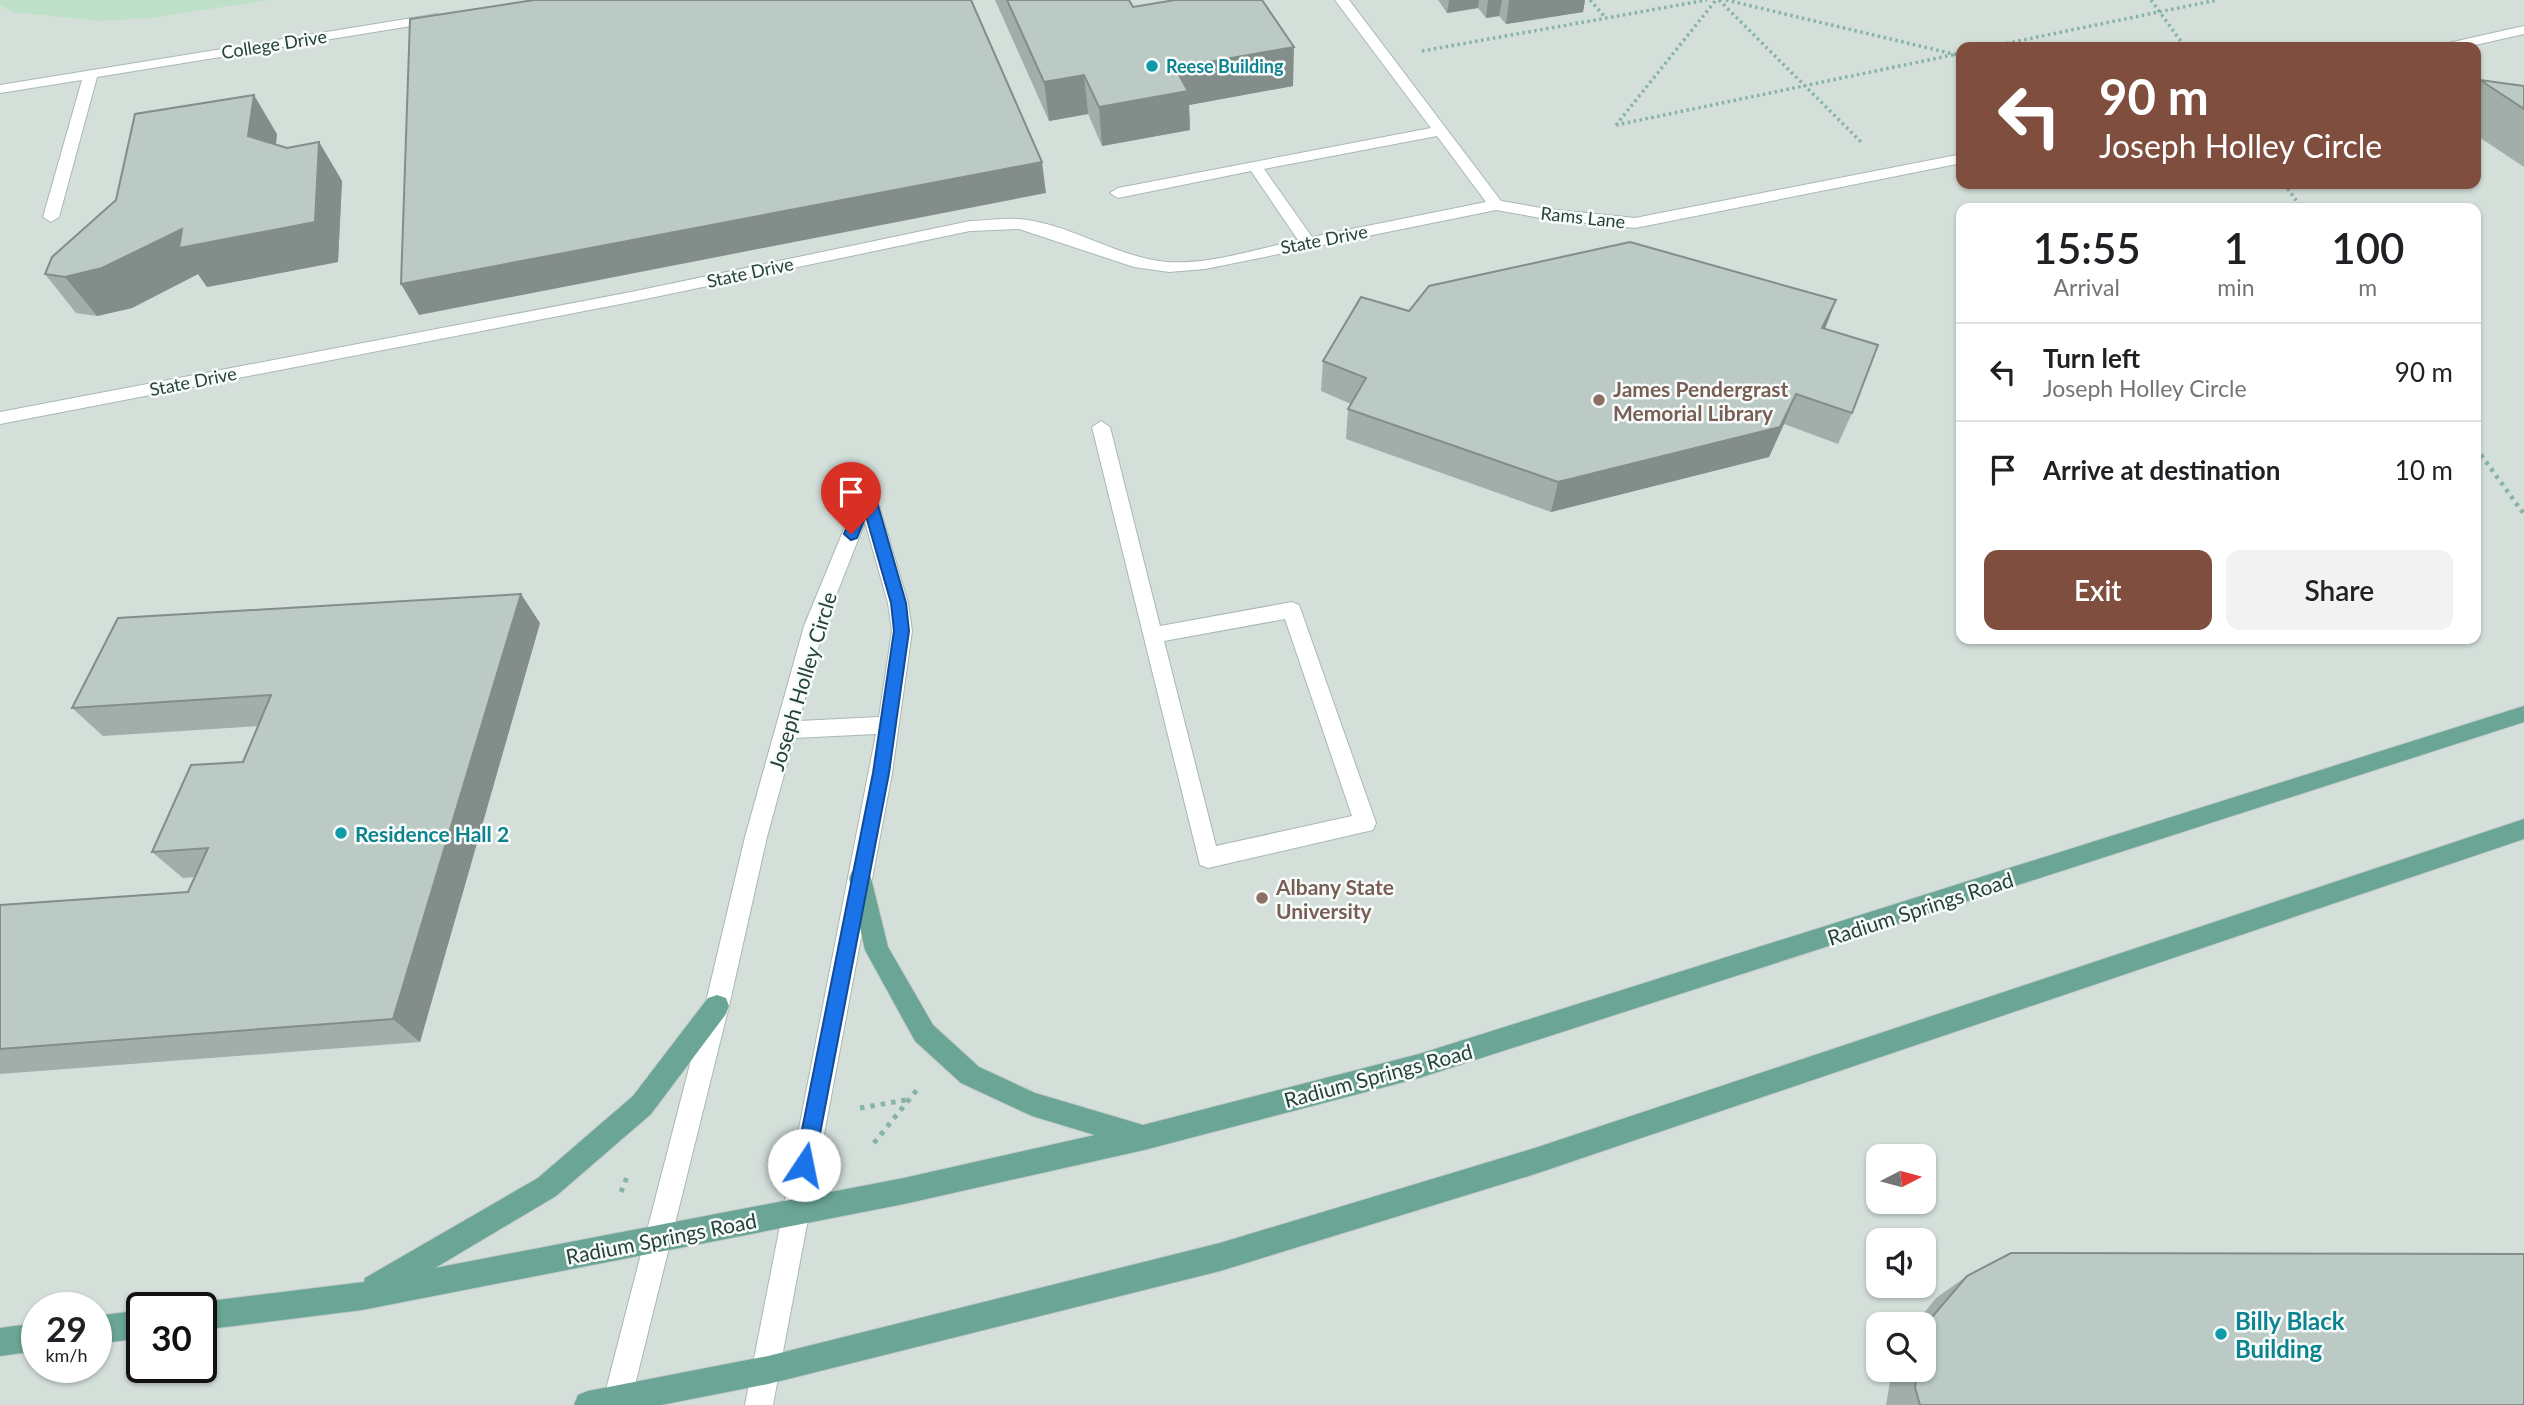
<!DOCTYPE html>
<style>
body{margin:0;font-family:Lato,sans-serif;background:#f2f2f2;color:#202124;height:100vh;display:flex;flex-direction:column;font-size:26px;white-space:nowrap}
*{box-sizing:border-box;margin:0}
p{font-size:23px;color:#757577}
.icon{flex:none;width:38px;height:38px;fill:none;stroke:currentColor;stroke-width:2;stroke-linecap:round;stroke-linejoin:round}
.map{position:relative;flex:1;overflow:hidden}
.panel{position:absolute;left:1956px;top:203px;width:525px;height:441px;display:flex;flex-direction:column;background:#fff;border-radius:14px;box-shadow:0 2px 5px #0004}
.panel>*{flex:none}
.hud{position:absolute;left:1956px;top:42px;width:525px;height:147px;border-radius:14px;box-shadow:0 2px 5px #0004;background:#7f4e3f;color:#fff;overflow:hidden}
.needle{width:46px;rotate:84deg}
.buttons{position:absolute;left:1866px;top:1144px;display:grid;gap:14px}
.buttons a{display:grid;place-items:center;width:70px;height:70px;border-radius:14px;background:#fff;box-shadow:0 2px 5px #0004;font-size:35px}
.speed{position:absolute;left:21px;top:1292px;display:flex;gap:14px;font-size:35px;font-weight:700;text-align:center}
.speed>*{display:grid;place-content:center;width:91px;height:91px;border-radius:50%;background:#fff;box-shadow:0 2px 5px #0004;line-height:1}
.speed small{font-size:18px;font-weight:400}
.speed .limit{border:4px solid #111;border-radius:10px;background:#fff;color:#111}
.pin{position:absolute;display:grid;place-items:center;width:60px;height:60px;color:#fff;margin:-72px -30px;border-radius:50% 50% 50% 0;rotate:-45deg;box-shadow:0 0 7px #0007}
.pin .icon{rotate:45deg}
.me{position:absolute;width:77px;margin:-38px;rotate:11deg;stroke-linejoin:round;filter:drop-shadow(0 0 5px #0008)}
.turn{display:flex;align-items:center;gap:24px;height:147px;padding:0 28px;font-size:32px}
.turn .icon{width:91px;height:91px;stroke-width:2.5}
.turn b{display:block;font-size:49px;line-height:60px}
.eta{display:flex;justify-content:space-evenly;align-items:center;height:119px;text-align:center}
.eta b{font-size:42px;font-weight:600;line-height:49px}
.button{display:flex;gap:14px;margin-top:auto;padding:14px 28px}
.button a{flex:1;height:80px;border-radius:14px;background:#7f4e3f;color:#fff;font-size:28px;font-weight:600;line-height:80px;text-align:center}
.button a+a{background:#f2f2f2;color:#202124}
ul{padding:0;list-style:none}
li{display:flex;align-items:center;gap:21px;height:98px;padding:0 28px;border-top:2px solid #e0e0e0}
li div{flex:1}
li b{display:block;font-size:26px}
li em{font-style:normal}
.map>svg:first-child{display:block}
</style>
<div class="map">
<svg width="2524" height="1405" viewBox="0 0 2524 1405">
<rect width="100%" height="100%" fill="#e6efeb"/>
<path fill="#d4dfda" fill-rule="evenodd" d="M0,0H2524V1405H0ZM1962,47H2476V184H1962ZM1962,208H2476V639H1962ZM1878,1157H1923V1202H1878ZM1878,1241H1923V1286H1878ZM37,1307H96V1367H37ZM142,1307H201V1367H142ZM1878,1325H1923V1370H1878Z"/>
<path fill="#bfe0c8" d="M0,0H269L151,18L100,21L13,12L0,5Z"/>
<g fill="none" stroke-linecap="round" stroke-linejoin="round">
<g stroke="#a8b8b2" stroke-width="2">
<path id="minor" d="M1335,0H1349L1501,201L1547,209L1635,218L1962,154V163L1635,228L1547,219L1496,210L1205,269L1169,272L1134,267L1019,229L970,231L631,302L0,424V412L631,292L970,221C986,221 1002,218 1018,219C1070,223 1115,257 1167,262C1209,265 1257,249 1298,240L1251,171L1118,198L1110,193L1118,188L1431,128ZM1437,136L1486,202L1312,237L1264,169Z
M437,14L444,18L442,21L97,77L59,217L51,222L43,217L82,80L0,93V85Z
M2524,26V34L2466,47H2442L2444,44Z
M1101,421L1110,427L1160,626L1292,602L1299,605L1376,823L1373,830L1208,868L1200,865L1092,427ZM1285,619L1352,816L1216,846L1164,641Z
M867,488L874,490L876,495L908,603L912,631L892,773L773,1405H745L876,734L794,738L767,837L729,1006L630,1405H602L705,1006L745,837L804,626L858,495L860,490ZM865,522L888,603L892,631L879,717L799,721L824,626Z"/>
</g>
<g stroke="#c2cac8" stroke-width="2">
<path id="major" d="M2524,706V722L1419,1078L1144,1150L904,1204L362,1310L201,1330V1307H191L201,1302L364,1282L365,1278L538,1178L633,1096L708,998L717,995L726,998L729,1006L726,1014L651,1114L556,1196L435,1268L904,1178L1095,1135L1032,1116L961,1083L915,1041L865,950L849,878L852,871L860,868L868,871L871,878L888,947L933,1025L979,1067L1035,1093L1143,1125L1419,1054Z
M2524,819V839L1535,1174L1220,1271L768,1384L661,1405H574L578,1395L588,1391L768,1356L1220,1243L1535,1148Z
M142,1310V1338L96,1344V1316Z
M37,1323V1351L0,1356V1328Z"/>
</g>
<path stroke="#86b3a5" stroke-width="3.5" stroke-dasharray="2.5 3.5" stroke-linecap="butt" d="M1590,0L1606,18
M1719,0L1862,143
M1726,0L1962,56
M2151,0L2185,47
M1989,47L2217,0
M1422,51L1707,0
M1616,125L1962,53
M1616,125L1716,0
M2284,184L2302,208"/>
<path stroke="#86b3a5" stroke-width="4.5" stroke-dasharray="3.5 5" stroke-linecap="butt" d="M2476,448L2524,514"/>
<path stroke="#86b3a5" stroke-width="5" stroke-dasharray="4.5 6" stroke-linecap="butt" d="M860,1108L906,1100
M874,1143L920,1086
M621,1192L627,1177"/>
<use href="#minor" fill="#fff" fill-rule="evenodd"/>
<use href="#major" fill="#6aa596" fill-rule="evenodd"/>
</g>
<path fill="#a1aea9" d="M995,0H1129L1133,7L1293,86L1189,105L1190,130L1102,146L1088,114L1049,121Z
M1438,0H1585L1583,12L1506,24L1499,16L1486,18L1478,8L1447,13Z
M2480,80L2524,86V167L2476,135V85Z
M277,134L276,144L287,148L319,142L342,181L338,262L207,287L198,274L132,308L97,316L76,313L45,274Z
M1836,300L1825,329L1852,413L1838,444L1784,424L1769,457L1551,512L1346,439L1348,409L1351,404L1321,391L1323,361L1409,311Z
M540,623L420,1042L0,1074V905L188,892L195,877L183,878L152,852L243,762L258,726L103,736L72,708Z
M1967,1276L2524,1405H1886L1892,1370H1923V1325H1914L1936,1298Z"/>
<path fill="#838d89" d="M1449,0H1479L1478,8L1447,13Z
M1488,0H1502L1499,16L1486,18Z
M1509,0H1585L1583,12L1506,24Z
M1294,47L1293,86L1189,105L1190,130L1102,146L1099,107L1175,68Z
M1084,75L1088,114L1049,121L1044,82Z
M254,95L277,134L272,175L248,136Z
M319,142L342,181L338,262L207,287L198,274L132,308L97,316L65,277L182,229Z
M1042,162L1046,193L419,315L401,284Z
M1836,300L1824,331L1822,328Z
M1796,394L1784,424L1769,457L1551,512L1558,482Z
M521,594L540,623L420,1042L393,1019Z"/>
<path fill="#bbcac4" stroke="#838d89" stroke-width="2" d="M534,0H971L1042,162L401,284L410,19Z
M1007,0H1129L1133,7L1175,0H1262L1294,47L1175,68L1188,91L1099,107L1084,75L1044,82Z
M2480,80L2524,86V109Z
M254,95L248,136L287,148L319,142L315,222L179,248L182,229L102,268L65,277L45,274L52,257L116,200L135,114Z
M1630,242L1836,300L1822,328L1878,345L1852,413L1796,394L1780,427L1558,482L1348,409L1366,378L1323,361L1361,297L1409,311L1429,286Z
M521,594L393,1019L0,1049V905L188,892L208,848L152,852L191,765L243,762L271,695L72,708L118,618Z
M2011,1253L2524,1254V1405H1920L1915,1387L1918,1370H1923V1342L1926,1324L1967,1276Z"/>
<path fill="#1a73e8" stroke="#114b97" stroke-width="2" d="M867,490L875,495L906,603L909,631L889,773L814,1165L811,1172L804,1175L797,1172L795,1165L873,773L894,631L891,603L866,516L857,538L851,540L844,534L860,495Z"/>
<g fill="#0f9aa8" stroke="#f7fbf9" stroke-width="2.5">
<circle cx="1152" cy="66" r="7"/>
<circle cx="341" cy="833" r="7"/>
<circle cx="2221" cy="1334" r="7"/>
</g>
<g fill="#8d6e63" stroke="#f7fbf9" stroke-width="2.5">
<circle cx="1599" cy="400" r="7"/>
<circle cx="1262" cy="898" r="7"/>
</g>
<g text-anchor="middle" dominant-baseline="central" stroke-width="5" stroke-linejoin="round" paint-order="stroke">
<g font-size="18" fill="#24423a" stroke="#f7fbf9">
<text transform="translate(274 44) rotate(-9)">College Drive</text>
<text transform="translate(1583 217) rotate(6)">Rams Lane</text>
<text transform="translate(1324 239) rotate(-11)">State Drive</text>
<text transform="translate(750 272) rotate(-12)">State Drive</text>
<text transform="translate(193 381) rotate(-11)">State Drive</text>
</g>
<g font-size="18" font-weight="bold" fill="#0d838f" stroke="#f7fbf9" text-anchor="start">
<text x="1166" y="66">Reese Building</text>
</g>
<g font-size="21" font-weight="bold" fill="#785e54" stroke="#f7fbf9" text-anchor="start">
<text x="1613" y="388">James Pendergrast<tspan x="1613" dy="24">Memorial Library</tspan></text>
<text x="1276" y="886">Albany State<tspan x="1276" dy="24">University</tspan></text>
</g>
<g font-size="21" fill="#24423a" stroke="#f7fbf9">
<text transform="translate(802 681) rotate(-73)">Joseph Holley Circle</text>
<text transform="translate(1920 908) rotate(-18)">Radium Springs Road</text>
<text transform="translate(1378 1075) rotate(-15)">Radium Springs Road</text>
<text transform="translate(661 1238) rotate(-11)">Radium Springs Road</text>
</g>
<g font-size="21" font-weight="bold" fill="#0d838f" stroke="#f7fbf9" text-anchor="start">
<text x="355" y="833">Residence Hall 2</text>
</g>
<g font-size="24" font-weight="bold" fill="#0d838f" stroke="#f7fbf9" text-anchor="start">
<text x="2235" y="1320">Billy Black<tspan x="2235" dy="28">Building</tspan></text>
</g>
</g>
</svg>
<div class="buttons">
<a><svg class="needle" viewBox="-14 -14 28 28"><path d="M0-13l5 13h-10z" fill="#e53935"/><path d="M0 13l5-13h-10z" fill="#757577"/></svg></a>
<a><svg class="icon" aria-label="sound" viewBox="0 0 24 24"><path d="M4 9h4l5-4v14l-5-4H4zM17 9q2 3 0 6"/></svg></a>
<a><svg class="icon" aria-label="search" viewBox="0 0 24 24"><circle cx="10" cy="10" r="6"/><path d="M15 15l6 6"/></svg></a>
</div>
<div class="speed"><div>29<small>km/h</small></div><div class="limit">30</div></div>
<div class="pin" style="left:851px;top:534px;background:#d93025"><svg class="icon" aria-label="arrive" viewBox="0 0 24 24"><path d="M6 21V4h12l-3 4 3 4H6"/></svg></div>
<svg class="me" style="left:804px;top:1165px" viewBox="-20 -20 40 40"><circle r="19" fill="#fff"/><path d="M0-13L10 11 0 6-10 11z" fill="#1a73e8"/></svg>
<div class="hud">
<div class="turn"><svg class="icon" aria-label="left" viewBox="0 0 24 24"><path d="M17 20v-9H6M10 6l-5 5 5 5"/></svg><div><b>90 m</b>Joseph Holley Circle</div></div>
</div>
<section class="panel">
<div class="eta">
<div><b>15:55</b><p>Arrival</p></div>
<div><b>1</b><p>min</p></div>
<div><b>100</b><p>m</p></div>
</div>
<ul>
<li><svg class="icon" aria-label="left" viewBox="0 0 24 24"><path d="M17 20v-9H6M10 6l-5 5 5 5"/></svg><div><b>Turn left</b><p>Joseph Holley Circle</p></div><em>90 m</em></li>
<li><svg class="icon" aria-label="arrive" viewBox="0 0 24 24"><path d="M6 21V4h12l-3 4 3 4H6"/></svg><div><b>Arrive at destination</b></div><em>10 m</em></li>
</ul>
<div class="button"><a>Exit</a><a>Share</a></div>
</section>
</div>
